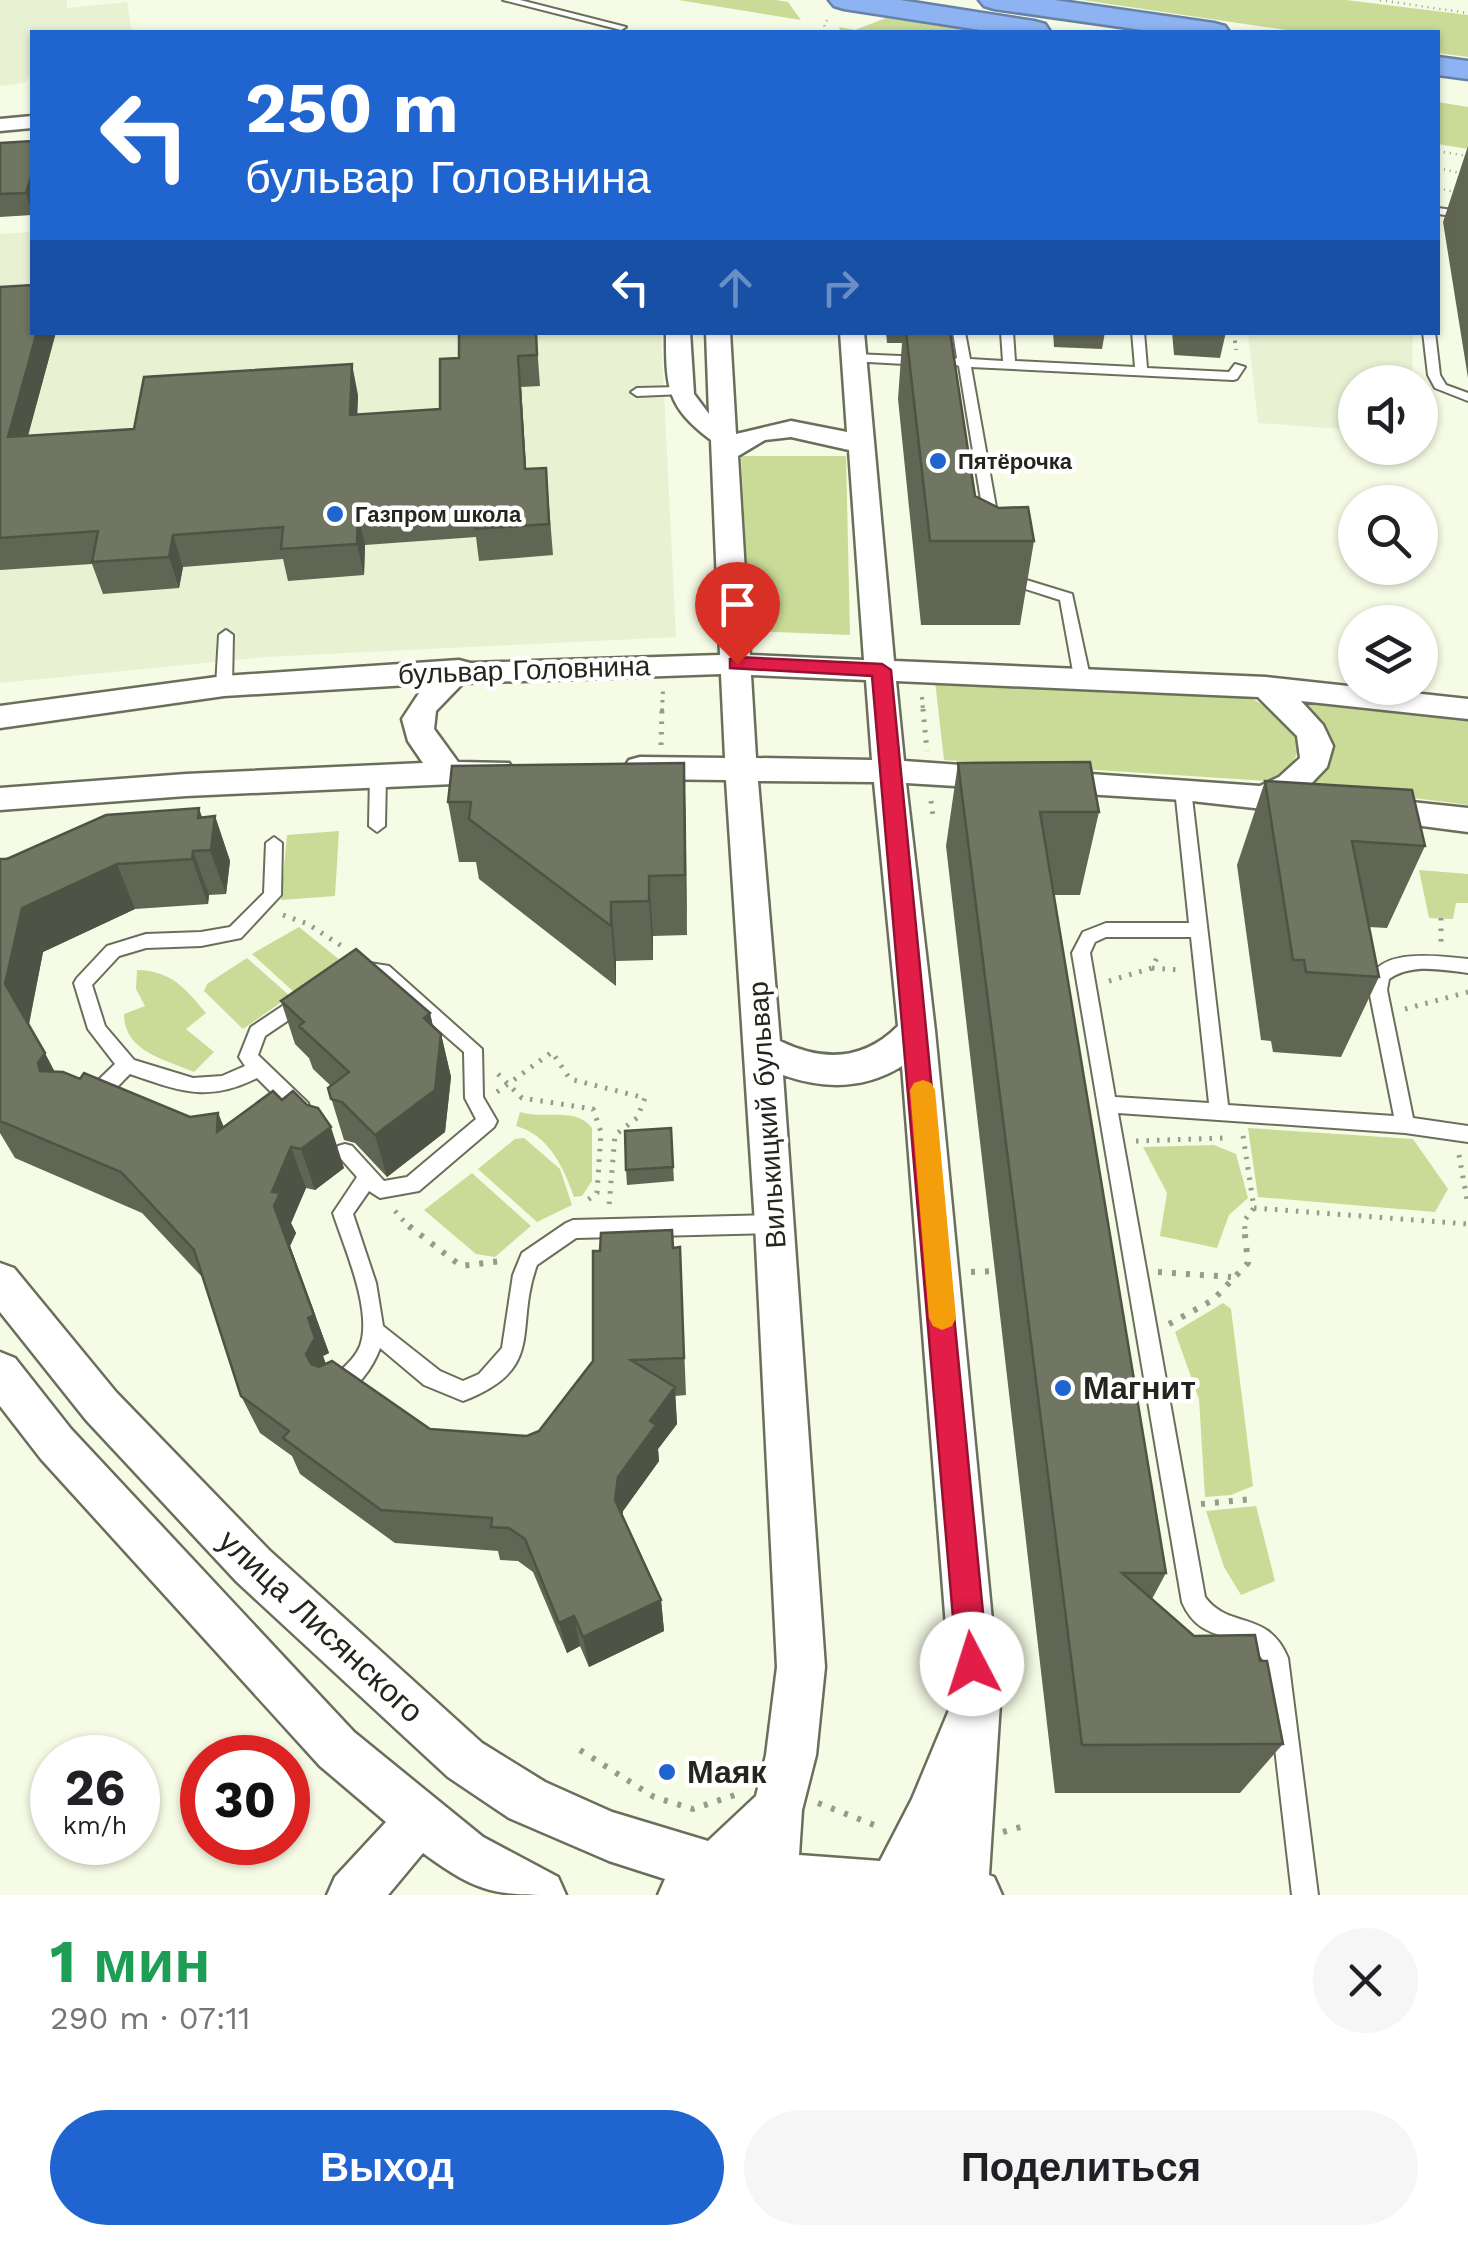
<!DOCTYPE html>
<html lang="ru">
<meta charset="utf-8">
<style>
body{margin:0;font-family:"Work Sans",sans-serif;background:#f6f6f6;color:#202124;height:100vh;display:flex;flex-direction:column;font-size:38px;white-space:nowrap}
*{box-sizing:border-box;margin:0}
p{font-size:32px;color:#757577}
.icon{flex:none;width:55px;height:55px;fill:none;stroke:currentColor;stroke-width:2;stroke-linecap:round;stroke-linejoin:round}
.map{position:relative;height:1895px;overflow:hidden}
.sheet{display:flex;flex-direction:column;background:#fff;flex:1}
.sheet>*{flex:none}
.top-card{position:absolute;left:30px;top:30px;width:1410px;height:305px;border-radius:0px;box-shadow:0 2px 8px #0004;background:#1f64cf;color:#fff;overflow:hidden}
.buttons{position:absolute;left:1338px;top:365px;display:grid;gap:20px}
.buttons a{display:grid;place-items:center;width:100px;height:100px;border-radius:50%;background:#fff;box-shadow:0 2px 8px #0004;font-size:50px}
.speed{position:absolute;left:30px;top:1735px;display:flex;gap:20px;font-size:50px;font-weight:700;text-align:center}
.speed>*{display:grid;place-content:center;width:130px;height:130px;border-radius:50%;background:#fff;box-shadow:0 2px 8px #0004;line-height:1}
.speed small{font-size:25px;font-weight:400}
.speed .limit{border:15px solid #d22;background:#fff;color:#111}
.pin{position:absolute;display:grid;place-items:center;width:85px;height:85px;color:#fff;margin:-102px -42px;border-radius:50% 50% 50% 0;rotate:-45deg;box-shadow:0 0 10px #0007}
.pin .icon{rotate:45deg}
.me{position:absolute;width:110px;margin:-55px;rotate:355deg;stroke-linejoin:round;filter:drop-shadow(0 0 8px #0008)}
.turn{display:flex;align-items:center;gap:35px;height:210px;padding:0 50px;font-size:45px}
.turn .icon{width:130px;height:130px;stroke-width:2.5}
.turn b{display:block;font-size:70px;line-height:85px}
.lanes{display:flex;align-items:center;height:95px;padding:0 50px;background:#0003;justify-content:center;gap:50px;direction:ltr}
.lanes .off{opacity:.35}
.round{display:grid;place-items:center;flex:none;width:105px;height:105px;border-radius:52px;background:#f6f6f6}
.summary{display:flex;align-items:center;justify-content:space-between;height:170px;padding:0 50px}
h1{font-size:60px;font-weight:700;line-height:75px;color:#1e9e55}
.cta{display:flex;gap:20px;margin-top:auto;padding:20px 50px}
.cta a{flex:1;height:115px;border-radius:60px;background:#1f64cf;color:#fff;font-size:40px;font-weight:700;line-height:115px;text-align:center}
.cta a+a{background:#f6f6f6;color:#202124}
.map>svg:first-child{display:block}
</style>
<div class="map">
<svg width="1468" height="1895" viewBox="0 0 1468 1895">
<rect width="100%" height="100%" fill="#f5fbe5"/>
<path fill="#e9f1d3" d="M0,0H67V8L127,2L132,32H32V75L24,83L0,86Z
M32,232V332L661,333L676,637L265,657L0,683V234Z
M1248,333H1413L1412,382H1355V430L1258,423Z"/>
<path fill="#cadb98" d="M678,0H776L788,2L801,20Z
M1082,0H1346L1468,15V57L1438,53V32H1300Z
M886,18L981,32H841L839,27L855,30Z
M1438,102L1468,107V149L1438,144Z
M741,456H846L850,635L750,631Z
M935,681L1242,695C1286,711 1329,751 1267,781L944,760Z
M1295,699L1468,721V805L1313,785L1324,770Z
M339,831L335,896L281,900L287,835Z
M1419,870L1468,874V903H1456L1453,919L1429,918Z
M299,927L341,961L295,993L252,954Z
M247,958L290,996L243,1029L204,991L207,984Z
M137,970C172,971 185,988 206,1013L186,1029L214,1052L194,1072C165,1059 124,1052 124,1014L145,1006L136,989Z
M520,1112C544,1120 576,1106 592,1128V1181L582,1196L574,1197C564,1168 549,1135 516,1126Z
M1248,1128L1413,1139L1448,1189L1435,1212L1258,1197Z
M524,1138L560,1169L572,1205L537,1222L478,1169L515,1139Z
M1214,1145L1236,1154L1248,1198L1229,1215L1217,1248L1160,1236L1167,1193L1143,1147Z
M472,1173L531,1226L495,1257L476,1254L424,1210Z
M1223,1303L1231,1309L1253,1486L1231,1495L1205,1497L1199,1399L1175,1332Z
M1256,1506L1275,1581L1241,1595L1224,1567L1206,1511Z"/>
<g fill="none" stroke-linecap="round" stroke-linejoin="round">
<g stroke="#6a6f5c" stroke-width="4">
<path id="lane" d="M503,0H520L626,27L621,30Z
M1438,208L1468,212V218L1438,214Z
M953,332H965L970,359L1003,361L1001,332H1013L1015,361L1135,367L1132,332H1144L1147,368L1229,372L1235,364L1245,367L1237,379L1233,380L971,367L999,524L992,528L985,524L959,366L948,362L957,358Z
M1423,332H1435L1440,375L1446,385L1468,393V401L1435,388L1428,375Z
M854,354L923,357L929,361L923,365L850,361L848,358Z
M679,387L683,388V394L637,396L631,392L637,388Z
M1010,571L1023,579L1072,594L1090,677L1087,681L1082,682L1074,677L1060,600L1013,585L1003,575Z
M226,630L233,635L232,686L224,691L216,686L219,635Z
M378,768L386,774L385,826L377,832L369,826L370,774Z
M1183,783L1191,789L1228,1105L1394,1116L1369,990C1369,988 1372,975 1373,974C1387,948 1444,957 1468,959V973C1442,970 1412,963 1389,979L1387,990L1413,1118L1468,1126V1142L1405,1133L1118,1113L1205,1597C1229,1630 1268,1609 1288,1658L1318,1895H1292L1265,1662C1240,1627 1201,1647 1182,1602L1072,953L1083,932L1106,923H1189L1175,789ZM1106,937H1191L1209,1103L1115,1097L1090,953L1095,942Z
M274,837L282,843L281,895L241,938L201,946L146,948L119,956L92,985L105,1026L134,1060L193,1078L222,1076L245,1066L239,1057L251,1027L296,997H308L311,1002L308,1007L265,1036L258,1055L308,1103L310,1109L308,1115L301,1117L294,1115L257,1078C207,1103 180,1091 130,1074C118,1085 104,1106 87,1101L85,1096L87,1091L115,1064L88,1029L74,983L77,978L107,946L146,934L201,932L230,927L264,893L266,843Z
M357,961L389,966L482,1049L483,1097L497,1121L494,1127L419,1191L380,1198L369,1191L353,1214L376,1283L383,1326L440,1371L463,1381L479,1374L502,1348L513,1275L522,1253L566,1223L573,1220L775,1215L782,1218L785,1224L782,1230L775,1233L576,1238L537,1265C513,1330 548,1368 463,1401L424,1385L380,1348C373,1368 355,1392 336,1400L328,1397L325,1390C333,1373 353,1364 360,1346C373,1311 344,1247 333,1213L357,1177L335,1152L338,1146L345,1144L352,1146L384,1181L407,1177L476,1119L465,1098L464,1052L378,977L351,973L348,968L351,963Z"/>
</g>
<g stroke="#6a6f5c" stroke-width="5">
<path id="street" d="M32,116V128L0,131V119Z
M666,332H690L694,394L709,414L706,332H730L736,434L791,421L847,432L840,332H864L894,661L1266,677L1468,699V719L1301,701L1323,725L1333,746L1327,767L1305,790L1318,794L1323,802L1318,810L1307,814L1183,800L906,783L935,1031L1000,1703L989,1875L994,1877L1002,1895H658L665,1879L609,1861L509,1818L448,1777L237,1582L86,1420L0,1312V1263L14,1268L116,1392L269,1550L482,1743L545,1782L612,1812L708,1841L756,1796L766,1755L777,1667L755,1224L726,780L640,779L629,776L624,768L629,760L640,757L725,758L721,674L463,683L436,711L434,729L458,762L509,763L514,771L509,779L498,782L186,796L0,810V788L186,774L423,763L408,741L402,719L425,684L224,696L0,728V706L224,676L459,660L470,663L720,655L711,440C666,406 666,387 666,332ZM791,437L849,450L864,660L750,655L738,456L765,440ZM751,675L866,680L872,760L756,758ZM896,681L1258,697L1297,736L1300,758L1279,777L1260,786L904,761ZM758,781L874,782L898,1026C863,1061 823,1062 780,1041ZM902,1066L952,1703L912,1799L880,1861L799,1855L802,1810L816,1755L825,1667L783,1075C823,1089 864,1090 902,1066Z
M1373,798L1468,808V832L1361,818L1357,810L1361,802Z
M0,1352L15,1358L71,1429L354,1732L483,1837L558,1877L566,1895C496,1895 480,1895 423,1853L388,1895H327L335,1877L386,1822L320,1766L41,1459L0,1406Z"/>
</g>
<g stroke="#6882a7" stroke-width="5">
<path id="highway" d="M829,0H900L1034,21L1045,24L1049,30L993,32L844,9L834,6Z
M979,0H1054L1214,23L1225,26L1229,32H1156L994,9L984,6Z
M1438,57L1468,61V79L1438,75Z"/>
</g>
<path stroke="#969b8b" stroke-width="2.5" stroke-dasharray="1 5" stroke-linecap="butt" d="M1380,0L1468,13
M826,32L824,24L829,18
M1438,151L1468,156
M1438,168L1468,175
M1438,188L1455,192"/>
<path stroke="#969b8b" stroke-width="4" stroke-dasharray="2.5 6" stroke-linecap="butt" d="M1234,332L1236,350
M922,697L923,711
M662,711L663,691"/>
<path stroke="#969b8b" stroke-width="5" stroke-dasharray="2.5 8" stroke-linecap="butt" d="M923,709L927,751
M661,745L662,709
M931,801L933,816
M283,915L308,924L346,949
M1441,918V945
M1152,968L1179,970
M1109,981L1152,968L1160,952
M1405,1009L1468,992
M498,1074L522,1098L593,1109L601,1132L597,1193L584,1203
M497,1092L552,1052L570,1079L645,1098L637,1118L615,1135L609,1206
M1243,1136L1254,1208L1244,1221L1245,1229
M1136,1141L1225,1138
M1459,1155L1468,1205
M1254,1208L1468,1224
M395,1211L411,1229"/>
<path stroke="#969b8b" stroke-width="6" stroke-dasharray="4 10" stroke-linecap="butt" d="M409,1226L461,1266L501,1261
M971,1272L995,1271
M1158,1272L1231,1277
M1169,1324L1213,1300L1248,1263L1244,1226
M1201,1504L1253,1499
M580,1750L654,1797L693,1809L735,1795
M818,1803L882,1828
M1003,1832L1024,1826"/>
<use href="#lane" fill="#fff" fill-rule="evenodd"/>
<use href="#street" fill="#fff" fill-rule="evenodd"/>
<use href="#highway" fill="#8db3f2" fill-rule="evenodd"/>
</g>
<path fill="#616554" d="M32,141V215L0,217V143Z
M1468,146V378L1443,222Z
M0,287L56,332L28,436L134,429L358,395L357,415L440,409L459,358L536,332L540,386L521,387L526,469L546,468L553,555L479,561L476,537L365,545L364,575L288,581L283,559L183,567L179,588L103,594L92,564L0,570Z
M886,332H950L975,496L1034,541L1020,625H921L898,399L902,343H887Z
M1053,332H1105L1102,349L1054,347Z
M1172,332H1226L1220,358L1174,355Z
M684,763L687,935L653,936V960L616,961V986L479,879L476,862H459L448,802Z
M958,763L1099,812L1080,895H1054L1166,1573L1152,1599L1194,1636L1260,1661L1283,1744L1240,1793H1055L946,846Z
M1265,781L1425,846L1387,928L1369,927L1379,977L1341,1057L1273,1052L1271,1041L1261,1040L1237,865Z
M215,816L230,861L226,894L209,895L208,904L135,909L43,952L29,1025L54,1072L190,1117L218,1113L224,1128L273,1091L344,1168L315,1190L306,1188L291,1223L296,1233L290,1246L329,1353L323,1356L326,1364L430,1429L527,1436L539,1431L593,1361L673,1248L680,1247L686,1395L675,1396L677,1424L658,1449L659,1461L623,1511L622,1515L661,1600L664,1631L589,1667L580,1646L567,1653L533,1572L518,1561L500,1560L498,1551L395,1543L300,1474L292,1456L260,1433L241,1396L204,1279L142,1213L15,1158L0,1133V859L202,817Z
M281,1001L430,1013L433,1027L441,1034L451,1077L445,1132L387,1177L355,1143L344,1140L328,1088L331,1086L313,1069L309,1058L295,1044Z
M671,1128L674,1181L627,1185L626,1170Z"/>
<path fill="#4f5345" d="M32,174V213L26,193Z
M37,332H56L19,468L8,437Z
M518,356L521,387L528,500L525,469Z
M352,364L358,395L356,447L350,415Z
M358,514L365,545L364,575L357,544Z
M173,535L183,567L179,588L169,557Z
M684,763L686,824L687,935L685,875Z
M199,808L211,844L215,816L230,861L226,894L198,818Z
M193,851L209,895L208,904L192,859Z
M117,864L135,909L43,952L28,1027L5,984L22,908Z
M649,876L653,936V960L649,901Z
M611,902L616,961V986L611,926Z
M430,1013L439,1053L441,1034L451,1077L445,1132L387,1177L375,1135L424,1018Z
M45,1053L67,1095L40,1071L38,1063Z
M218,1113L235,1154L217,1132Z
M331,1127L344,1168L315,1190L301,1149Z
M291,1147L306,1188L291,1223L296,1233L290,1246L329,1353L323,1356L330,1376L322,1391L306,1354L272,1192Z
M675,1387L677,1424L658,1449L659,1461L623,1511L620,1534L615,1500L618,1477L650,1421Z
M661,1600L664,1631L589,1667L583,1637Z
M574,1616L580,1646L567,1653L559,1623Z"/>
<path fill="#717662" stroke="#4f5345" stroke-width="2.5" d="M32,141V174L26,193L0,194V143Z
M32,285V332H37L8,437L134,429L144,377L352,364L350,415L440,409V359L459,358V332H536L537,355L518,356L525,469L546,468L549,524L475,529L474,506L358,514L357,544L281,549L283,527L173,535L169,557L92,562L98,531L0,538V287Z
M906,332H950L975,496L999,508L1028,507L1034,541H930Z
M1090,762L1099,812H1040L1166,1573H1122L1194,1636L1255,1635L1260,1661H1267L1283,1744L1082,1745L958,763Z
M684,763L685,875L649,876V901L611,902V926L469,819L471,802H448L452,766Z
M1265,781L1412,790L1425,846L1352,841L1379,977L1306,972L1304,960H1293Z
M199,808L198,818L215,816L211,850L193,851L192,859L117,864L22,908L5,984L45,1053L38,1063L40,1071L63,1072L80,1079L84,1073L190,1117L218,1113L217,1132L273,1091L282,1100L293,1091L307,1105L318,1108L331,1127L301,1149L291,1147L272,1192L280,1193L274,1206L314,1315L308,1318L315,1338L306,1354L311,1364L319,1367L332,1361L430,1429L527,1436L539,1431L593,1361V1251H600L601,1233L672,1230L673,1248L680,1247L684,1358L631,1360L675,1387L650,1421L656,1425L618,1477L615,1500L661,1600L583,1637L574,1616L559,1623L525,1539L509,1528L491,1527L492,1518L381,1510L283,1438L289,1431L241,1396L194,1250L121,1172L0,1121V859H7L106,815Z
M356,949L430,1013L424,1018L441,1034L435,1090L375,1135L342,1102L331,1099L328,1088L349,1072L299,1026L304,1022L281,1001Z
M671,1128L673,1167L626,1170L625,1131Z"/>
<path fill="#e11d48" stroke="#92132f" stroke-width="2.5" d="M737,657L882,664L891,670L988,1664L983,1674L972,1679L962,1674L957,1664L872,676L730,668V659Z"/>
<path fill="#f59e0b" d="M923,1080L931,1083L935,1090L956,1318L952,1326L942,1330L933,1326L929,1318L910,1090L914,1083Z"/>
<g fill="#1f64cf" stroke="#fff" stroke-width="4">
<circle cx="938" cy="461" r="10"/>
<circle cx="335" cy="514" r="10"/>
<circle cx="1063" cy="1388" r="10"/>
<circle cx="667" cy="1772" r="10"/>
</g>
<g text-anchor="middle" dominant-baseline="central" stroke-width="9" stroke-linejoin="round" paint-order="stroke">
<g font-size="22" font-weight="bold" fill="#23261d" stroke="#fff" text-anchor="start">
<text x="958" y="461">Пятёрочка</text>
<text x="355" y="514">Газпром школа</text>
</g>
<g font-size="28" fill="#23261d" stroke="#fff">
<text transform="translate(524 670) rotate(-2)">бульвар Головнина</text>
<text transform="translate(767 1115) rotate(-94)">Вилькицкий бульвар</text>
</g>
<g font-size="32" font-weight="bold" fill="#23261d" stroke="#fff" text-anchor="start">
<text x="1083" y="1388">Магнит</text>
<text x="687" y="1772">Маяк</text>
</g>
<g font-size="32" fill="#23261d" stroke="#fff">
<text transform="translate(321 1626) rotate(43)">улица Лисянского</text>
</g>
</g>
</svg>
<div class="buttons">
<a><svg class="icon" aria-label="sound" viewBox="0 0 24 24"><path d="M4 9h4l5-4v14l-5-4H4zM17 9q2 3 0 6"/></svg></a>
<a><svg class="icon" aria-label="search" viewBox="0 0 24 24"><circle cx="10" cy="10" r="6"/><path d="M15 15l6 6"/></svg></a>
<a><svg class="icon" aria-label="layers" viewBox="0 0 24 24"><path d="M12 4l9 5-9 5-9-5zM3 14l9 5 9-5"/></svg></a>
</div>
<div class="speed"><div>26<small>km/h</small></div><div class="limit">30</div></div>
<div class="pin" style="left:737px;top:664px;background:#d93025"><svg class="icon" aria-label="arrive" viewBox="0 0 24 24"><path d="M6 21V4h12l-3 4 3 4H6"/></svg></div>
<svg class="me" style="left:972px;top:1664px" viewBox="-20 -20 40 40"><circle r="19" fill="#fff"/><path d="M0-13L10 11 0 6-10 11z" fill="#e11d48"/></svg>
<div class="top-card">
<div class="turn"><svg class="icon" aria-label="left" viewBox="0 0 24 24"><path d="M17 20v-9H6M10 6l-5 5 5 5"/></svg><div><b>250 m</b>бульвар Головнина</div></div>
<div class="lanes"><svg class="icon" aria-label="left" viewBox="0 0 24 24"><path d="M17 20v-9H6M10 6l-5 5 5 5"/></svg><svg class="icon off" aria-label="ahead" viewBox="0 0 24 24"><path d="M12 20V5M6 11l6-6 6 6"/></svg><svg class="icon off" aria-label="right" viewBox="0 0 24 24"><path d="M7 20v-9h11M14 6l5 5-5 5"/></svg></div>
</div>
</div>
<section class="sheet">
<div class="summary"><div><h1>1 мин</h1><p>290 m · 07:11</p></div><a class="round"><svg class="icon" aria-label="close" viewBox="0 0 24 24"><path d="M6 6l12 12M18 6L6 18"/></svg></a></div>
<div class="cta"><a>Выход</a><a>Поделиться</a></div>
</section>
